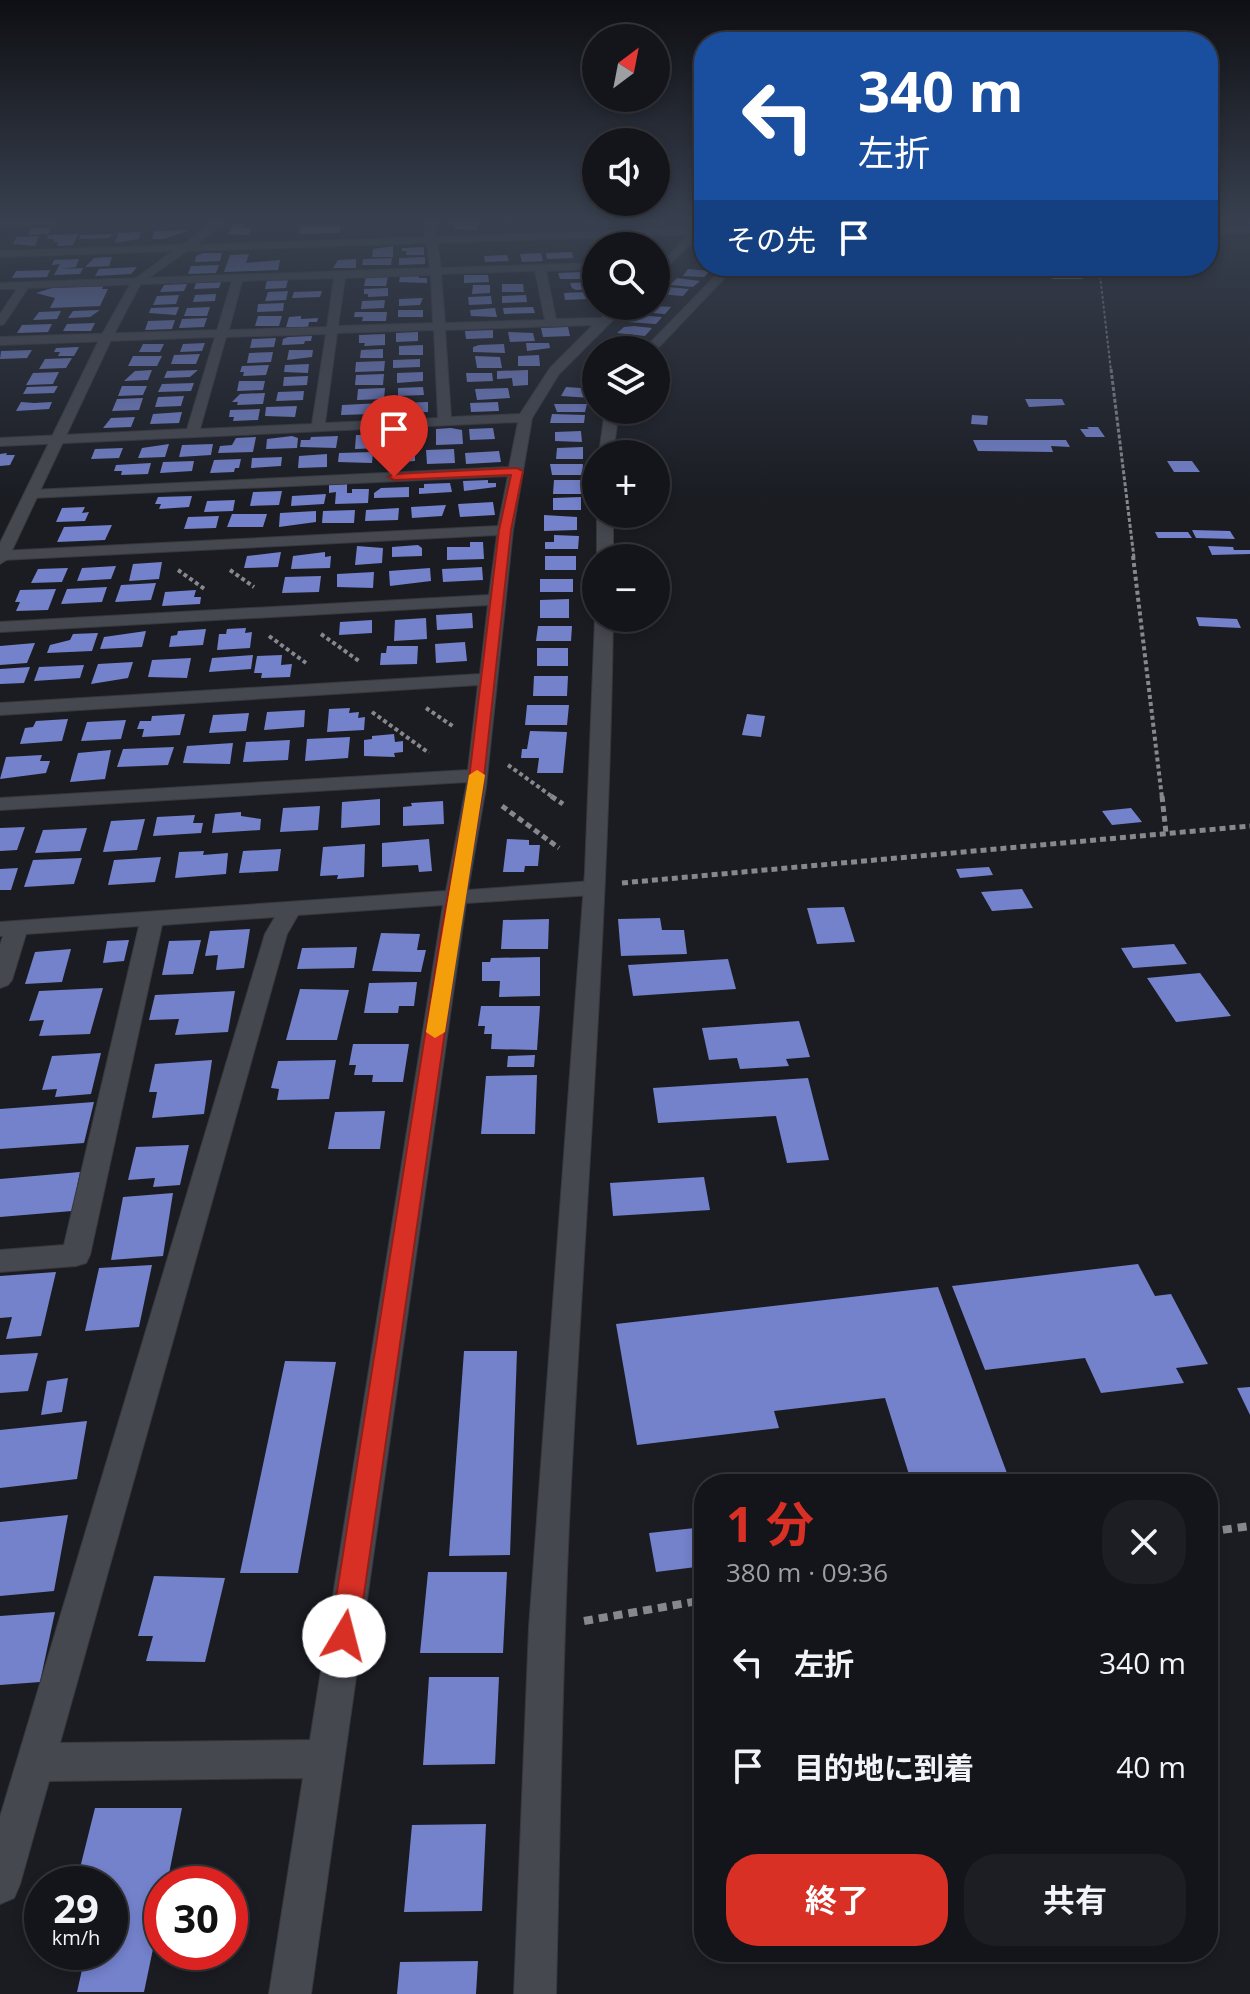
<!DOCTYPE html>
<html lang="ja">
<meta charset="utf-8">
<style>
body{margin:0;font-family:"Open Sans","Noto Sans JP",sans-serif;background:#1d1e23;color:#f1f3f6;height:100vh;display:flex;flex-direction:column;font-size:30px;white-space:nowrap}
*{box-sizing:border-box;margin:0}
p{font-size:26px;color:#9d9fa2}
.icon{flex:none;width:44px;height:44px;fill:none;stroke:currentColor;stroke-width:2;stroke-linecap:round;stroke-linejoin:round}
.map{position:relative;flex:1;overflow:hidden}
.panel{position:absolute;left:694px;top:1474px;width:524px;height:488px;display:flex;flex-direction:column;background:#14151a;border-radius:32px;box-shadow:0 4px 12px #0003,0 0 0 2px #333439}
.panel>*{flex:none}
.top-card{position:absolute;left:694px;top:32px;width:524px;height:244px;border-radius:32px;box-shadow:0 4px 12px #0003,0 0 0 2px #333439;background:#1a4fa0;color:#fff;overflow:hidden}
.needle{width:52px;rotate:32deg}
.buttons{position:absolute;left:582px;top:24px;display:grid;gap:16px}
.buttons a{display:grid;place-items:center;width:88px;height:88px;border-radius:50%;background:#14151a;box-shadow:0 4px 12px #0003,0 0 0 2px #333439;font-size:40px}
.speed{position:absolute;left:24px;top:1866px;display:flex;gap:16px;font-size:40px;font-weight:700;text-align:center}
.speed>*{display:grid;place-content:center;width:104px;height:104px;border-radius:50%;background:#14151a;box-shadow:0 4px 12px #0003,0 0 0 2px #333439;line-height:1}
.speed small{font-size:20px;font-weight:400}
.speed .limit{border:12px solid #d22;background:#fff;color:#111}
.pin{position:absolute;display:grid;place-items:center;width:68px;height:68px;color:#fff;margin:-82px -34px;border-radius:50% 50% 50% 0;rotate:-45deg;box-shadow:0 0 8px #0007}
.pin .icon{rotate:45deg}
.me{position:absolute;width:88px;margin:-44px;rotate:8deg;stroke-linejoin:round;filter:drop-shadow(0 0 6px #0008)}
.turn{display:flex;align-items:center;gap:28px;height:168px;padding:0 32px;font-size:36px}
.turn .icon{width:104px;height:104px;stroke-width:2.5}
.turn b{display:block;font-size:56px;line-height:68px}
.then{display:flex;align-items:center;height:76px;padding:0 32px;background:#0003;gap:16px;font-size:30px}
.round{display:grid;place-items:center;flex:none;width:84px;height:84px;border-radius:32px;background:#1d1e23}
.overview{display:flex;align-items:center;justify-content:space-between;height:136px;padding:0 32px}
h1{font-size:48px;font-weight:700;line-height:60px;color:#d93025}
.primary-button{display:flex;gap:16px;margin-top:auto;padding:16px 32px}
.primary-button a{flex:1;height:92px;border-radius:32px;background:#d93025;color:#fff;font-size:32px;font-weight:700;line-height:92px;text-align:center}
.primary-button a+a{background:#1d1e23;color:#f1f3f6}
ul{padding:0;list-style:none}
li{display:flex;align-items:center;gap:24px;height:104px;padding:0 32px}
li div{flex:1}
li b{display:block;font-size:30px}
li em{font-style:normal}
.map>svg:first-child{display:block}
</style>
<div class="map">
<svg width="1250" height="1994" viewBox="0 0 1250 1994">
<rect width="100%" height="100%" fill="#1a1c22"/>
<path fill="#7482cc" d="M454,223H476L477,230L455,229Z
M234,224H246L242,228H251L249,235L228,234Z
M341,225L339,233L299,234L301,226Z
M51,227L48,234L28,235L31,228Z
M190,230L164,239H152L154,231Z
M140,232L139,239L115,243L118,233Z
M78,234L73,245L57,246L58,242H53L55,239H47L48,235Z
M112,234L110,238L79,239L81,235Z
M39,236L35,246L13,244L17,237Z
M393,246V257H372L373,249Z
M424,247V255H406V251H402V248Z
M572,252L573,258L547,259L546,253Z
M203,253H222L220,261L195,262L196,256Z
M541,253L543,261L522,262L520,254Z
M249,254L246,263L280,260L278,270L224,272L230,255Z
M507,255L509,261L485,262L484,256Z
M112,257L109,266L85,267L94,258Z
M425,257V264L399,265V258Z
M392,258L391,265H362L363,259Z
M79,259L76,267L61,269L83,268L80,274L54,275L60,264L52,265L54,260Z
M356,259V268H333L338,260Z
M219,265L216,273L188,274L191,266Z
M137,267L131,274L95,276L99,269Z
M688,269L710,271L704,277L683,276Z
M50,270L47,277L12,278L16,271Z
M1048,271L1079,272L1083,279H1052Z
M582,272L584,279H560L558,273Z
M419,275V278H427V283L399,282L400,276Z
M464,275H488L489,282L464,283Z
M366,276H388L386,286H364Z
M677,278L700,281L693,287L670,285Z
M267,280H288L286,288L265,289Z
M221,282L219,288L194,289L196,283Z
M593,282L595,289L576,290L572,288L570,283Z
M187,284L184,291L160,292L164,285Z
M502,284H523L524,292H502Z
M473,285H490V293L472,294Z
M103,286L102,289H108L100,306L50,308L55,298L36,293L52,288Z
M668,287L689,289L683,296L659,294Z
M388,288V296L368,297V294H364V289Z
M288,291L286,300L265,301L268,292Z
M322,291L320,297L292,298L294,292Z
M586,292L588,299L565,300L564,293Z
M216,294L215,301L193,302L195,295Z
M179,295L176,304L153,305L157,296Z
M526,295L527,302L502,303V296Z
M491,296L492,304L469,305L468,297Z
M423,298L420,305L399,306V299Z
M385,300L384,308L361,309L362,301Z
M284,303L283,311L257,312L258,304Z
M646,306H657L671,307L665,314L641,312Z
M179,307L176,315L149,313L151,308Z
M210,307L207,316H184L187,308Z
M533,307L535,313L504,314L503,308Z
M495,308L497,317L471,316L470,310Z
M100,310L90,317L68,318L73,311Z
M398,310H423V317H398Z
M61,311L57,319L33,320L39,312Z
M355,312H387L386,321H362L363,317H354Z
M635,315L662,317L656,324L628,322Z
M258,316H282L279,326H255Z
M301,316V319L318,318L317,322H309L308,327H286L289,317Z
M207,318L204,327L179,328L182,319Z
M175,320L172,329L145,330L148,321Z
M95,323L91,331H63L67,324Z
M52,324L48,332L17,333L22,325Z
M568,327L570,336L543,337L541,328Z
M624,327L634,326L652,328L645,336L617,333Z
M493,330V338L466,339L465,331Z
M418,332V341L396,342V333Z
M508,332L533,333L535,341L510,342Z
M385,334V345L364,346L365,343H359V335Z
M312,336L311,341H305L304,344L282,345L283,339L288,337Z
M616,336L639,339L631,346L609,344Z
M276,338L274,347L250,348L252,339Z
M205,343L202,351L180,352L183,344Z
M526,343H549L550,348L527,351Z
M143,344H164L160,352H139Z
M504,344L505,353L473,352V347L479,345Z
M423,345V355H399V346Z
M79,347L74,356H58L60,352H54L56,348Z
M383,349V358H360L361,350Z
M32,350L27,358L0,359L1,351Z
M289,350H313L312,357L287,360Z
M273,352L271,362L247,363L249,353Z
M200,354L196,364H171L174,355Z
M539,355L540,366H518V356Z
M133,356H162L157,366H128Z
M475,356L500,357L502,368H477Z
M72,358L66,368L39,369L45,359Z
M420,359V367L393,368V360Z
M385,361L384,371L355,372L356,362Z
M309,364L308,373L284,372L285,365Z
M269,365L266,375L243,376L244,372H240L242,366Z
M152,370L148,380L124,381L135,371Z
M198,370L190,377L164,378L167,371Z
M528,370V385L513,386L512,378L497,379V371Z
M59,372L53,384L26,385L33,373Z
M423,372V381L397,383V373Z
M466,373H492L493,381L467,382Z
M384,374L383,385H355L356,375Z
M308,376L307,385L283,386L284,377Z
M239,381H265L263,390L237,391Z
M194,383L191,391L158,392L162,384Z
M58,386L54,393L23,394L27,387Z
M122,386H147L143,395L118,396Z
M423,387L424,395L398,396V388Z
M566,387L596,389V390L592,398L561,396Z
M385,388L384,399L357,400L358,389Z
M508,388L510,398L477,400L475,389Z
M304,391L303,400L276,401L278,392Z
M265,393L263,404L237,405L238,402H232L240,394Z
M184,396L181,406L155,407L158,397Z
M143,398L139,410L112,411L117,399Z
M1025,399H1062L1065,405L1029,407Z
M21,402L34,403L52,402L49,409L16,411Z
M428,402V412L397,413V403Z
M498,402L499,411L471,412L470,403Z
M382,403L381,411L373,414L341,415L342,405Z
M554,404H587L585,412H557Z
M297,406L295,417L265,416L266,407Z
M260,409L258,420L233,421L234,417H229L230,410Z
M182,412L179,423L150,424L153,414Z
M552,414L585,415L584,423H550Z
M972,415L988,416L987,425L971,424Z
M135,417L131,427L103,428L111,418Z
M1087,427H1098L1105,437H1086L1080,429H1089Z
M422,428L423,444L393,445L392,434L411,433V429Z
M451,428L462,430L463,444L436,445V429Z
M493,428L495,439L470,440L469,429Z
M581,431L582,442L555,441V432Z
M356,435H381L380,448L355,449Z
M292,436L298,438L297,448L266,449L267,439Z
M338,436L336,448L300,447L301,440H310L311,437Z
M256,437L253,452L218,453L220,446L232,445L236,438Z
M973,440H1066L1070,447L1051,446L1053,452L978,451Z
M169,444L165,457L138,458L142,448Z
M213,444L211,455L179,457L182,445Z
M583,447V459H556L557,448Z
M123,448L119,458L91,459L95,449Z
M454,449L455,463L427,464L426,450Z
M415,451V461L384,463V452Z
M499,451L501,462L466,464L465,453Z
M373,452L372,463L338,462L339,453Z
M7,453L6,455H15L10,465L0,466V454Z
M327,454V467L298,468L299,456Z
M282,457L281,466L251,468L252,458Z
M241,459L239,468H235L234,472L210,473L214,460Z
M194,461L192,471L160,473L163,462Z
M1167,461H1192L1200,472H1174Z
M151,463L148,474L121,475L122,471H114L116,465Z
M550,464H583L582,475H552Z
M488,480V483H496V487L464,491L463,481Z
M554,480H582V494H553Z
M450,483L452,492L419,494V488H424V484Z
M347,484V493H352V489H369L368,503L335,504L336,492L329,493V485Z
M409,487V497L374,498V493L381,488Z
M282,491L279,505L250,506L253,492Z
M326,494L324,504L291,506L292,496Z
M192,496L189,507L159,509L161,504H155L158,497Z
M581,497V510H553V498Z
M235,500L233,511L204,512L207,501Z
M493,502L495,515L460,517L458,504Z
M446,505L442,516L412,518L411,507Z
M85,507L82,513L89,512L85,521L56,522L62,508Z
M399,508L398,520L365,521L366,510Z
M355,510L354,523H322L323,511Z
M316,511V522L279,527L280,513Z
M232,514H267L263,527H227Z
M544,515L577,517V530L544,531Z
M219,516L216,528L184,529L188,517Z
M112,525L105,540L57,542L64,527Z
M1192,530L1230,531L1235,539L1196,538Z
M1155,532H1188L1192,538H1158Z
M554,535L579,536L578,549H545V542H554Z
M470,542H483L484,559L447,560V547H470Z
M418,545L422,548V556L392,557V547Z
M357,546L383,548L382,563L355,565Z
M1208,546L1233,547L1234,550H1250V554L1212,555Z
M281,552L278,567L244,568L247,556Z
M325,552V557L331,556L330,568L291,569L293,556Z
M545,556H576V570H545Z
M162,562L159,579L129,581L133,564Z
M116,566L111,579L77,581L82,568Z
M482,567L483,580L443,582L442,569Z
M68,568L62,582L31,583L38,569Z
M430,568L431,581L390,586L389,571Z
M374,572L373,588L337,587V574Z
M321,576L319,592L282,593L285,577Z
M540,579H573V592H540Z
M156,583L151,600L115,602L121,585Z
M107,587L102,602L61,604L67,589Z
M56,589L48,610L16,611L20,602H15L20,590Z
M196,590L194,597H201L200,604L162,606L165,592Z
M569,599V618H540V600Z
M472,613L473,628L437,630L436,615Z
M1196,617L1237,619L1241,628L1199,626Z
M426,618L427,639L394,641L395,620Z
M372,620V633L339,635L340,622Z
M538,626H572L571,641H536Z
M246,628L245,633L252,632L250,648L217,650L219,634H226L227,629Z
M206,629L203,645L169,647L171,636L177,635L178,631Z
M146,631L142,647L100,649L104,637Z
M98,633L92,651L47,653L50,645L70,640L73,634Z
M465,642L467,661L436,663L435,644Z
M35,643L27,663L0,665V646Z
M387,646H418L417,664L380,665L381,653H386Z
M537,648H568V666H537Z
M253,655L251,669L209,672L212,658Z
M282,655L281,665L292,664L290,677L261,678L262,673H254L257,656Z
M191,658L187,678L148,677L152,660Z
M133,662L128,678L91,684L98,664Z
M84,665L80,678L34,681L39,667Z
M30,667L24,683L0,684V669Z
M534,676H568L567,696H533Z
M527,705H569L567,725H525Z
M350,708L349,713L359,712L358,718L365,717L364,730L327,732L329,709Z
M305,710L304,727L264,730L267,712Z
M249,713L246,731L209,733L213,715Z
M185,714L180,735L142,737L144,729H137L140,721H151L152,716Z
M747,714L765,716L761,737L742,735Z
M68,719L62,741L20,744L25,728L33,727L36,721Z
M126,720L121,739L81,741L87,722Z
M530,731L567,732L563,773H537L539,758H521L522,749H527Z
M394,734L395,742L403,741V752L394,753L395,757L364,756V740L372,739V736Z
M350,737L348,758L305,761L307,739Z
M290,740L288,760L243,762L246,742Z
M233,743L230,764L183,763L187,746Z
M174,747L168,765L117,767L123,749Z
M111,750L105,779L70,782L78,753Z
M42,755L40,761H50L46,773L0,779L6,757Z
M380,799V825L341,828L342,802Z
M443,801L444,824L403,826V807L412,806L411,803Z
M320,806L318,830L280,832L283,808Z
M1131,808L1142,822L1112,825L1102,811Z
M241,812V816L261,819L260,830L212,833L215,814Z
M195,815L193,823H203L201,833L153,836L157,817Z
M145,819L137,850L103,852L111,821Z
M25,827L17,850L0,851V828Z
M87,828L80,851L35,853L43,830Z
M429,839L432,871L419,872L418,865L382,867V843Z
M507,839L529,840V845H540L538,866H525L524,872H503Z
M365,844L364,877L337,879L338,875L320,876L323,847Z
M281,849L278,871L239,873L243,851Z
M204,851L203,855L228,853L226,874L175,878L179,852Z
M161,857L155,882L108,885L114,860Z
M82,858L74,884L24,887L33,860Z
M989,867L993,875L960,878L956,869Z
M18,868L11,890H0V869Z
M1022,889L1033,908L992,911L981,892Z
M844,907L855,942L817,944L807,908Z
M660,918L662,930H684L687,954L621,956L618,919Z
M549,919L548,949H501L503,920Z
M250,929L244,968L216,970L218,955L205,956L210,931Z
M381,933L420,934L417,950H426L421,972L372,971Z
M129,940L124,961L103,963L107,941Z
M201,940L193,974L162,975L169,941Z
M1174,944L1187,964L1133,968L1121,948Z
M357,947L354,968L297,969L302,948Z
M71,949L62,982L25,984L35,952Z
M540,957V996L499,997L500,981H482V962H490L491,958Z
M728,959L736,989L633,996L628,965Z
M1200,973L1231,1016L1176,1022L1147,978Z
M417,982L414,1006H399L398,1013H364L369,983Z
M103,988L90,1034L39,1036L44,1020L29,1021L39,991Z
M300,989L349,990L337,1040H286Z
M235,991L228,1032L175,1035L179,1019L149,1020L155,995Z
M481,1006H540L537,1050L491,1049L492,1034H484L485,1026H478Z
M799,1021L810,1057L786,1059L789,1066L740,1069L737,1058L709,1060L702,1028Z
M353,1044H409L403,1082H372L373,1075H354L356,1065H349Z
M101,1053L91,1094L55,1097L57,1089L42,1090L52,1056Z
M535,1055L534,1067H507L508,1056Z
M212,1060L204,1114L152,1118L157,1092H149L155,1064Z
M336,1060L329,1099L277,1100L279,1089L271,1088L278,1061Z
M537,1075L535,1134H481L486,1076Z
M808,1078L829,1160L787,1163L776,1116L658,1123L653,1088Z
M94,1102L84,1143L0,1149V1109Z
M385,1111L380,1149H328L335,1112Z
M189,1145L180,1185L153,1187L155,1178L128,1180L136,1147Z
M80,1172L72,1211L0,1217V1179Z
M704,1177L710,1210L613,1216L610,1183Z
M173,1193L163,1256L111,1260L123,1197Z
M1138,1264L1155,1296L1171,1294L1208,1364L1176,1368L1184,1383L1101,1393L1085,1358L985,1370L952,1286Z
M152,1265L139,1327L85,1331L99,1268Z
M56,1272L41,1336L6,1339L12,1317L0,1318V1276Z
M938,1287L1011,1484H912L885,1398L774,1411L779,1428L637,1445L616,1324Z
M464,1351H517L510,1555L449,1556Z
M38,1353L28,1391L0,1393V1355Z
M285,1361L336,1362L298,1573H240Z
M68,1378L62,1412L41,1415L47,1381Z
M1250,1387V1415L1237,1388Z
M87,1421L77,1479L0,1488V1430Z
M68,1515L54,1591L0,1596V1522Z
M704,1527V1566L656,1572L649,1533Z
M428,1572H507L503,1653H420Z
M154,1576L225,1578L205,1662L146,1661L153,1636H138Z
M55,1612L40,1682L0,1685V1616Z
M429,1677H499L495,1764L423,1765Z
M95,1808H182L167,1884H162V1906L144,1992H77L86,1952H110V1884H76Z
M486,1824L482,1911L404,1912L412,1825Z
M478,1961L476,1994H397L400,1962Z"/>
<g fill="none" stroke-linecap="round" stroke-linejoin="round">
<g stroke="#37383e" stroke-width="2">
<path id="street" d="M0,223H53L0,228Z
M424,223H434L441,268L596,263V269L546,271L556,319L601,318L614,306H627L559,374L532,418L513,530L486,787L468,890L593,881L604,888L593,895L466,903L311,1994H269L303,1778L49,1781L20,1884L14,1898L0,1904V1817L265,934L275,917L162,925L90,1255L86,1263L76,1266L0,1272V1250L64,1245L139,926L26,934L12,980L8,985L0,988V945L3,936H0V922L446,891L467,782L0,810V798L468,770L478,685L0,715V703L480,674L488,605L0,632V622L489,595L497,535L2,560L0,551L498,526L508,476L31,498L24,494L31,490L509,467L518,422L0,446V438L187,429L215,337L0,345V337L217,330L232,281L28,288L4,324L0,325V314L17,289H0V283L430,268ZM535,271L545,320L445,323L441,274ZM431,275L433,323L338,326L345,278ZM334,278L327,327L229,330L242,281ZM593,325L550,368L520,414L451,417L445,330ZM434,330L438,418L325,423L337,333ZM326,334L312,424L200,429L226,337ZM443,905L310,1740L60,1743L287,934L298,915Z
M700,223H704V231L656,278V269Z"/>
</g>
<g stroke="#37383e" stroke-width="2">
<path id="secondary" d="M213,223H225L196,245L704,228V234L187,251L141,283L112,338L8,559L0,564V543L100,338L132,281L173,251L0,257V251L182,245Z
M1208,227H1250V233H1208Z
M725,266H736L656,350H643Z
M605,410H619L613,454H599Z
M597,514H613V558H597Z
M595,618H613C609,914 585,1208 570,1503C562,1666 560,1830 556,1994H514L529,1627L585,871Z"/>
</g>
<path stroke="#86888d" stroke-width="2" stroke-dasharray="3 2" stroke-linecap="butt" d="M1099,266L1111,371"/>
<path stroke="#86888d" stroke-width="3" stroke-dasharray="4 2" stroke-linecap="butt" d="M1111,369L1134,558"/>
<path stroke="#86888d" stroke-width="4" stroke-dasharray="4 3" stroke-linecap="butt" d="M1133,556L1162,798
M178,570L206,590
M230,570L254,587
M321,634L359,661
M269,636L306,663
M426,708L454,727
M372,712L429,753
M508,765L554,798"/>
<path stroke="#86888d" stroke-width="5" stroke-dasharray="6 4" stroke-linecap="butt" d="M551,796L563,804
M1162,796L1166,833
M502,806L559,848
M622,883L1250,826"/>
<path stroke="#86888d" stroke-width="8" stroke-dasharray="9 6" stroke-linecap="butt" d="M1208,1532L1250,1526
M584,1621L704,1600"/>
<use href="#street" fill="#46484f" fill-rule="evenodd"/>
<use href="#secondary" fill="#46484f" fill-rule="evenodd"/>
</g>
<linearGradient id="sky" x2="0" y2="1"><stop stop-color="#0e0f13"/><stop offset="0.44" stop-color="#38404f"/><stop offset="1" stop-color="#38404f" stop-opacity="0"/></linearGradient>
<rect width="1250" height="502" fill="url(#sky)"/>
<path fill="#d93025" stroke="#8d1f18" stroke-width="2" d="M517,468L523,471L511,530L483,787L460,927L358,1636L354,1645L344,1649L334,1645L330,1636L442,927L468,787L499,530L511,475L394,480L388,477L394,474Z"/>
<path fill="#f59e0b" d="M477,770L485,775L445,1032L435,1038L426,1032L469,775Z"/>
</svg>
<div class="buttons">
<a><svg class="needle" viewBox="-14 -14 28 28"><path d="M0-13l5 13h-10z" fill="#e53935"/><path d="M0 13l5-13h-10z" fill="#9d9fa2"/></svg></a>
<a><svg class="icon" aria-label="sound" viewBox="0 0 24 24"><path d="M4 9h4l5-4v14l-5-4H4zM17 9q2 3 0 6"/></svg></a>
<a><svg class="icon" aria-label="search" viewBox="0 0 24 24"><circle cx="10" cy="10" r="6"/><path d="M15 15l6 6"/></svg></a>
<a><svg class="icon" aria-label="layers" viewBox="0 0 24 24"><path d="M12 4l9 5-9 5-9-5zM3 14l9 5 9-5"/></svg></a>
<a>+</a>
<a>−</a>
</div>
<div class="speed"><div>29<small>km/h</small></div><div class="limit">30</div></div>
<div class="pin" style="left:394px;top:477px;background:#d93025"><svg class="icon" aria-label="arrive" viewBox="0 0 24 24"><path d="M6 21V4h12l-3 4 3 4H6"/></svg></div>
<svg class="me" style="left:344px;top:1636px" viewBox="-20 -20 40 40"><circle r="19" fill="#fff"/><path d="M0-13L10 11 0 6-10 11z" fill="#d93025"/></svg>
<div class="top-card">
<div class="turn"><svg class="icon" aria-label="left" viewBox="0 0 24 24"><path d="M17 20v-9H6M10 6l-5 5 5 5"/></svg><div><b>340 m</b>左折</div></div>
<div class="then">その先<svg class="icon" aria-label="arrive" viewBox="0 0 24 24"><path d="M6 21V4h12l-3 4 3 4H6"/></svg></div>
</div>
<section class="panel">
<div class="overview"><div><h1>1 分</h1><p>380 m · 09:36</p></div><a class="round"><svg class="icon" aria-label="close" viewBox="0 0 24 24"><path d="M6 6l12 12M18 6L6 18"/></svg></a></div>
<ul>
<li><svg class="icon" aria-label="left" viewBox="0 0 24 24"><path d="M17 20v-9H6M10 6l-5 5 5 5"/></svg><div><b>左折</b></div><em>340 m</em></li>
<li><svg class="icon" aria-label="arrive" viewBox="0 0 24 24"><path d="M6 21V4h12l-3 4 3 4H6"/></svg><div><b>目的地に到着</b></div><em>40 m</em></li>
</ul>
<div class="primary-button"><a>終了</a><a>共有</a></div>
</section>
</div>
